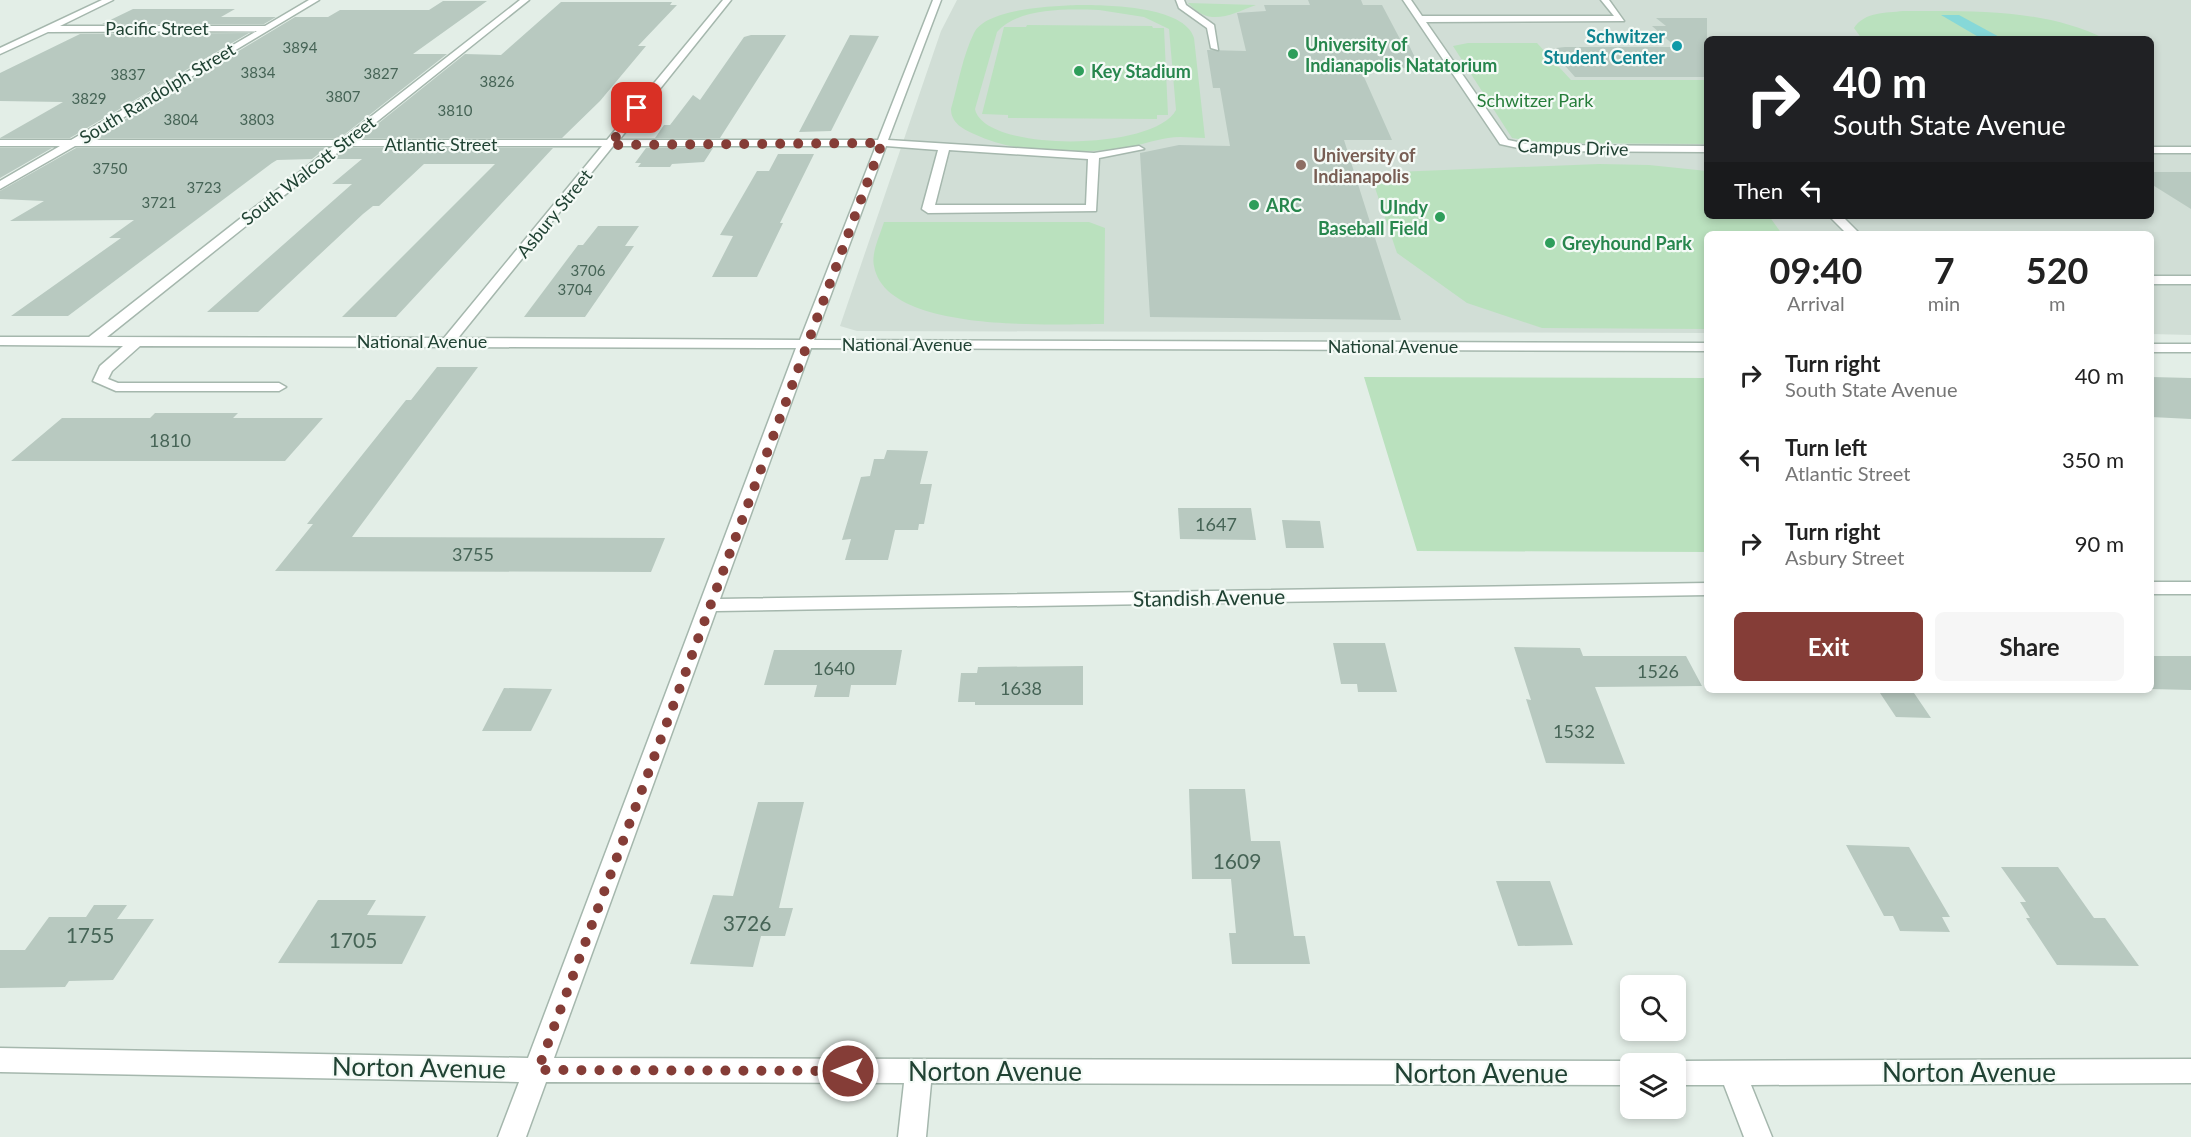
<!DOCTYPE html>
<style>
body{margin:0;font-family:Lato,sans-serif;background:#f6f6f6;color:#222;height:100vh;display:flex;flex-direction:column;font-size:22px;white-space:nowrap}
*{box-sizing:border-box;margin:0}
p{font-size:20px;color:#767676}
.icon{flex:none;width:33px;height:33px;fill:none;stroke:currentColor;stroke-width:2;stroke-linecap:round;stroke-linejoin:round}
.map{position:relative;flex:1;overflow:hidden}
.drawer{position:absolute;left:1704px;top:231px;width:450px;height:462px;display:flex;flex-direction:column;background:#fff;border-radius:9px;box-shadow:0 3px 9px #0003}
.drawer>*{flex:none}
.hud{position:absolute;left:1704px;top:36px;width:450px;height:183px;border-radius:9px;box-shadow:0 3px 9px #0003;background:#202124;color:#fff;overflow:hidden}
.fabs{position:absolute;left:1620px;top:975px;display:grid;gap:12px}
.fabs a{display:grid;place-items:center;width:66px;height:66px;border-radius:9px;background:#fff;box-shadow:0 3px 9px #0003;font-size:30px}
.pin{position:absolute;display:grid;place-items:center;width:51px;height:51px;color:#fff;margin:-26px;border-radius:12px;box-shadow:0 3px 9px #0006}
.me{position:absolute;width:66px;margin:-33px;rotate:270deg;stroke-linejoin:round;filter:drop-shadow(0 0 4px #0008)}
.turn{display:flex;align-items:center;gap:21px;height:126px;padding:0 30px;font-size:27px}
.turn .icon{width:78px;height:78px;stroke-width:2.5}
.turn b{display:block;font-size:42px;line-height:51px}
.then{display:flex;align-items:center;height:57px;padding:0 30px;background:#0003;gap:12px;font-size:22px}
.eta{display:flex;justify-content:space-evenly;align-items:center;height:102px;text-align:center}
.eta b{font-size:36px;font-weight:700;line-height:42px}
.cta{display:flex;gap:12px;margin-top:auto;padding:12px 30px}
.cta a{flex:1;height:69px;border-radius:9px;background:#853d37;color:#fff;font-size:24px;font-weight:700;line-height:69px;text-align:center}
.cta a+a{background:#f6f6f6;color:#222}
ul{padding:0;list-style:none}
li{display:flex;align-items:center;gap:18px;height:84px;padding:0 30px}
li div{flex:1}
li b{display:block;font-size:22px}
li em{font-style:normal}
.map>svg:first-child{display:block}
</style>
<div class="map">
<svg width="2191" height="1137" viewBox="0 0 2191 1137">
<rect width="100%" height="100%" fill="#e3eee7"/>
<path fill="#d1ded6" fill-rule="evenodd" d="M957,0H2191V335L2151,334V234H1707V333L857,331L840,326L941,31ZM1707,39H2151V216H1707Z"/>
<path fill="#bae1be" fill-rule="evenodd" d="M1188,3L1256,5C1231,14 1210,28 1188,3Z
M1079,5C1107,5 1185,6 1194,38L1205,138C1193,138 1180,136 1168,138C1153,140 1139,146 1123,148C1075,154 1019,155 974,134C963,129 951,123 951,109C958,84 963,55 974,33C986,8 1055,6 1079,5ZM1099,10L1144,17L1169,29L1176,110C1155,151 984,153 975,109L997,32C1019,7 1068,9 1099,10Z
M1903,11C1969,11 2044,8 2105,39H1862L1854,28C1864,12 1886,13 1903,11Z
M1027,25L1152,26L1153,28H1164L1168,115H1157V119L1008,118V115L982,114L1004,27H1026Z
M1468,43H1537L1571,80H1707V144L1543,143L1512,138L1453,46Z
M1599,164L1649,165L1707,171V216H1769L1782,234H1707V329L1542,328L1467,303L1397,253L1370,173Z
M884,222H1089L1105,228L1104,324C1053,324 886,334 874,266C871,253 880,235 884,222Z
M1364,377L1707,378V552L1417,551Z"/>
<path fill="#86d8d8" d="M1941,15H1959L2003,39H1982Z"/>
<path fill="#b8c9c0" d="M1308,0H1361L1363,5H1382L1400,39L1408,43L1420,68H1360L1392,140H1344L1401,320L1150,317L1140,153L1179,145L1230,146L1220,88H1213L1207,50L1246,51L1237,13L1266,11L1264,5H1310Z
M443,1H487L413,54H447L340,138H94L295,17H328L340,10H429Z
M561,2H672L670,5H677L638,46H646L600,101L562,138H360L465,54L501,55Z
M133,9H235L221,17H276L264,24H102Z
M1656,18H1707V77H1575L1553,52H1558L1556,48L1565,47H1676L1652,26H1666Z
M249,33L70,138H0L63,102L0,101V73L80,34Z
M751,35H786L720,138H655L664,125H670L693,95L700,100L744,37Z
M850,35L879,36L831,131L799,132Z
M0,148H52L0,178Z
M76,148H326L312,159L277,160L272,163L68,316H11L121,238H109L134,220L10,221L44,201L0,199V191Z
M347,148H553L396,317H342L495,164H424L379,206H373L363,214L258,312H207L352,184H332L362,159H333Z
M646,148H713L704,162L672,164L670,167H638L641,163H635Z
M778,154H814L780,223H783L757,277H712L733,236L720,235L757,171H769Z
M2151,172H2191V209L2151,184Z
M598,226H639L625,246H634L585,317H524L578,245H583Z
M437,367H478L352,537L665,538L651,572L275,571L313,524H307L406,400H411Z
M2151,377L2191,378V419L2151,417Z
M155,413H238L233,418H323L285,461H11L62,418H150Z
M887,450L928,451L920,484H932L924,524H919L918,530H895L888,560H845L851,539L842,540L861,477L870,476L874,459H884Z
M1178,508H1251L1256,540L1180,539Z
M1282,520L1320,521L1324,548H1286Z
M1333,643H1385L1397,692H1358L1357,684H1341Z
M1514,647L1580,648L1583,656H1686L1702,686L1595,687L1625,764L1546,763L1526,699L1531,700Z
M774,650H902L896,685H851L849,697H814L817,685H764Z
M2151,656H2191V690L2151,689Z
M1083,666V705H975V702H958L961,673H977L978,667Z
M504,688L552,689L531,731H482Z
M1878,690H1912L1931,718L1896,717Z
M1189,789H1245L1251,841H1280L1294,936H1305L1310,964H1232L1229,933H1236L1231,879H1192Z
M758,802H804L779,908H793L785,936H761L753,967L690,964L713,895L733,896Z
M1846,845L1909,847L1950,917H1942L1950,932L1900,931L1893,916H1884Z
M2001,867H2058L2094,918H2105L2139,966L2057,965L2026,918H2030L2020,902H2026Z
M1496,881H1550L1573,945L1518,946Z
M318,900H376L367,915L426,916L402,964L278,963Z
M94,905H127L117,919H154L113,980L69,981L65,987L0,988V950H25L49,917H86Z"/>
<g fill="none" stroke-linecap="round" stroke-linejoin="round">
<g stroke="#a5b7ad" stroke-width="3">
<path id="minor" d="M102,0H113L60,26H265L309,0H319L86,140H341L520,0H529L354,140H607L723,0H731L619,140H878L933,0H941L888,140L1094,153L1139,146L1144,149L1099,158L1096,211L928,213L922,209L938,150L886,146L814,340L1707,343V351L811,348L720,599L1707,583V595L716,611L554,1058L1630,1061L1637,1064H1630V1085L931,1083L926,1137H898L904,1083L546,1082L526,1137H498L519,1082L0,1072V1048L528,1058L796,348L140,346L112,371L108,379L118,383H279L286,387L279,391H116L93,381L100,366L123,346L0,345V337H89L333,146H75L0,189V181L60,146H0V140H71L257,31L48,32L0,54V48ZM346,146H602L444,338L107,337ZM613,146H876L800,340L458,338ZM949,150L1088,159L1086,205H935Z
M1176,0H1184L1186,5L1214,25L1218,50L1211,48L1207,28L1179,8Z
M1403,0H1411L1422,16H1614L1601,0H1609L1624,21L1426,22L1508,140L1532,145L1707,146V152L1532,151L1500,144Z
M2151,147H2191V153H2151Z
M1829,216H1842L1860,234H1847Z
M2151,276H2191V284H2151Z
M2151,344H2191V352H2151Z
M2151,582H2191V594H2151Z
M2191,1059V1083L1751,1085L1772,1137H1744L1724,1085H1676V1064H1669L1676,1061Z"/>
</g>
<use href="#minor" fill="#fff" fill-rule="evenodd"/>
</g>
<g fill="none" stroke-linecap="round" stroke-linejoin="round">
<path stroke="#853d37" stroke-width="10" stroke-dasharray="0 18" d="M637,108L610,145L882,143L538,1070L848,1071"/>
</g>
<circle fill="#0f9aa8" stroke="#f4faf6" stroke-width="2" cx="1677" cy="46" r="6"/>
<g fill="#2e9e5b" stroke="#f4faf6" stroke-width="2">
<circle cx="1293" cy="54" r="6"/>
<circle cx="1079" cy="71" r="6"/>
<circle cx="1254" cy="205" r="6"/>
<circle cx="1440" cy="217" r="6"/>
<circle cx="1550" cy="243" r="6"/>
</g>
<circle fill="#8d6e63" stroke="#f4faf6" stroke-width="2" cx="1301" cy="165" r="6"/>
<g text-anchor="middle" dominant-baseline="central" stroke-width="4.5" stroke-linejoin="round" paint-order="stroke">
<g font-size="15" fill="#466456">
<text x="300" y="47">3894</text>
<text x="258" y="72">3834</text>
<text x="381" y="73">3827</text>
<text x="128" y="74">3837</text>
<text x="497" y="81">3826</text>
<text x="343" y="96">3807</text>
<text x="89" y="98">3829</text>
<text x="455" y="110">3810</text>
<text x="181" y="119">3804</text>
<text x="257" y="119">3803</text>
<text x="110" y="168">3750</text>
<text x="204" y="187">3723</text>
<text x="159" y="202">3721</text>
<text x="588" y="270">3706</text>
<text x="575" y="289">3704</text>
</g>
<g font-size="18" fill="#204233" stroke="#f4faf6">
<text x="157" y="28">Pacific Street</text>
<text transform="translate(157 93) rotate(-31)">South Randolph Street</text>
<text x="441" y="144">Atlantic Street</text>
<text transform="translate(1573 147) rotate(2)">Campus Drive</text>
<text transform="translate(308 170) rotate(-38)">South Walcott Street</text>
<text transform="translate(554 213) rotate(-51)">Asbury Street</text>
<text x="422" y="341">National Avenue</text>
<text x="907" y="344">National Avenue</text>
<text x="1393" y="346">National Avenue</text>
</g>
<g font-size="18" font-weight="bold" fill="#0d838f" stroke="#f4faf6" text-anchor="end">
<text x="1665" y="36">Schwitzer<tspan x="1665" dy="21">Student Center</tspan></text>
</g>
<g font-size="18" font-weight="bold" fill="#27864d" stroke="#f4faf6" text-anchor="start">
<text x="1305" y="44">University of<tspan x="1305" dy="21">Indianapolis Natatorium</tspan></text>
<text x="1091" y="71">Key Stadium</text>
<text x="1266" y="205">ARC</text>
<text x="1428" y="207" text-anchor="end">UIndy<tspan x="1428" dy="21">Baseball Field</tspan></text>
<text x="1562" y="243">Greyhound Park</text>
</g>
<g font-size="18" fill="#267d3a" stroke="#f4faf6">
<text x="1535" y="100">Schwitzer Park</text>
</g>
<g font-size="18" font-weight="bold" fill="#785e54" stroke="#f4faf6" text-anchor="start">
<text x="1313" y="155">University of<tspan x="1313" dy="21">Indianapolis</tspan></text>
</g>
<g font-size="18" fill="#466456">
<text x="170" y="440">1810</text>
<text x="1216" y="524">1647</text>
<text x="473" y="554">3755</text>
<text x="834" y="668">1640</text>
<text x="1658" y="671">1526</text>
<text x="1021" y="688">1638</text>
<text x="1574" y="731">1532</text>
</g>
<g font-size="21" fill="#204233" stroke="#f4faf6">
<text transform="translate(1209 597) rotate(-1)">Standish Avenue</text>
</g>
<g font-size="21" fill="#466456">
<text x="1237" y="860">1609</text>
<text x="747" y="922">3726</text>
<text x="90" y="934">1755</text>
<text x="353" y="939">1705</text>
</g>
<g font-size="26" fill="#204233" stroke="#f4faf6">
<text transform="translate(419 1067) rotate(1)">Norton Avenue</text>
<text x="995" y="1071">Norton Avenue</text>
<text x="1969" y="1072">Norton Avenue</text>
<text x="1481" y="1073">Norton Avenue</text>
</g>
</g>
</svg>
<div class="fabs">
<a><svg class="icon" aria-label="search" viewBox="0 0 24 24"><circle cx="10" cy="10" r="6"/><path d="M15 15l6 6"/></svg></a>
<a><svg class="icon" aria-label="layers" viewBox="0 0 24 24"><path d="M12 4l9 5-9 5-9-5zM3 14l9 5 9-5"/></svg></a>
</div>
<div class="pin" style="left:637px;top:108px;background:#d93025"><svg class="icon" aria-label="arrive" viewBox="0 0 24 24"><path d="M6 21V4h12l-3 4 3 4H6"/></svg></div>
<svg class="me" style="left:848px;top:1071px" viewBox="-20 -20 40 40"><circle r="17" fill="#853d37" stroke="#fff" stroke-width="3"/><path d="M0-11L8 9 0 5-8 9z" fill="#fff"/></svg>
<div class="hud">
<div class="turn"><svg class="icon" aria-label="right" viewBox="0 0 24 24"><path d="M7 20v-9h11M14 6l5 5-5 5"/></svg><div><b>40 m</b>South State Avenue</div></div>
<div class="then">Then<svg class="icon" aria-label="left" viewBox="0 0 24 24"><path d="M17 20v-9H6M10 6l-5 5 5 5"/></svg></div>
</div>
<section class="drawer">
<div class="eta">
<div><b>09:40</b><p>Arrival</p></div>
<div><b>7</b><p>min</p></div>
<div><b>520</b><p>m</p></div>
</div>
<ul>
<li><svg class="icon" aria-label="right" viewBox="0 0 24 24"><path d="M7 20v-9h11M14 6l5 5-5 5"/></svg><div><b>Turn right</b><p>South State Avenue</p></div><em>40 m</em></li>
<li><svg class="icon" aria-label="left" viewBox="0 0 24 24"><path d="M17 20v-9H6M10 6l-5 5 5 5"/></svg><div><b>Turn left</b><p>Atlantic Street</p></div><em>350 m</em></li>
<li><svg class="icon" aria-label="right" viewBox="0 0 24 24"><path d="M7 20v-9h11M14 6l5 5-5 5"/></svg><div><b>Turn right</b><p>Asbury Street</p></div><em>90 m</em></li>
</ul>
<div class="cta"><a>Exit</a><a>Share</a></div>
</section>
</div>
